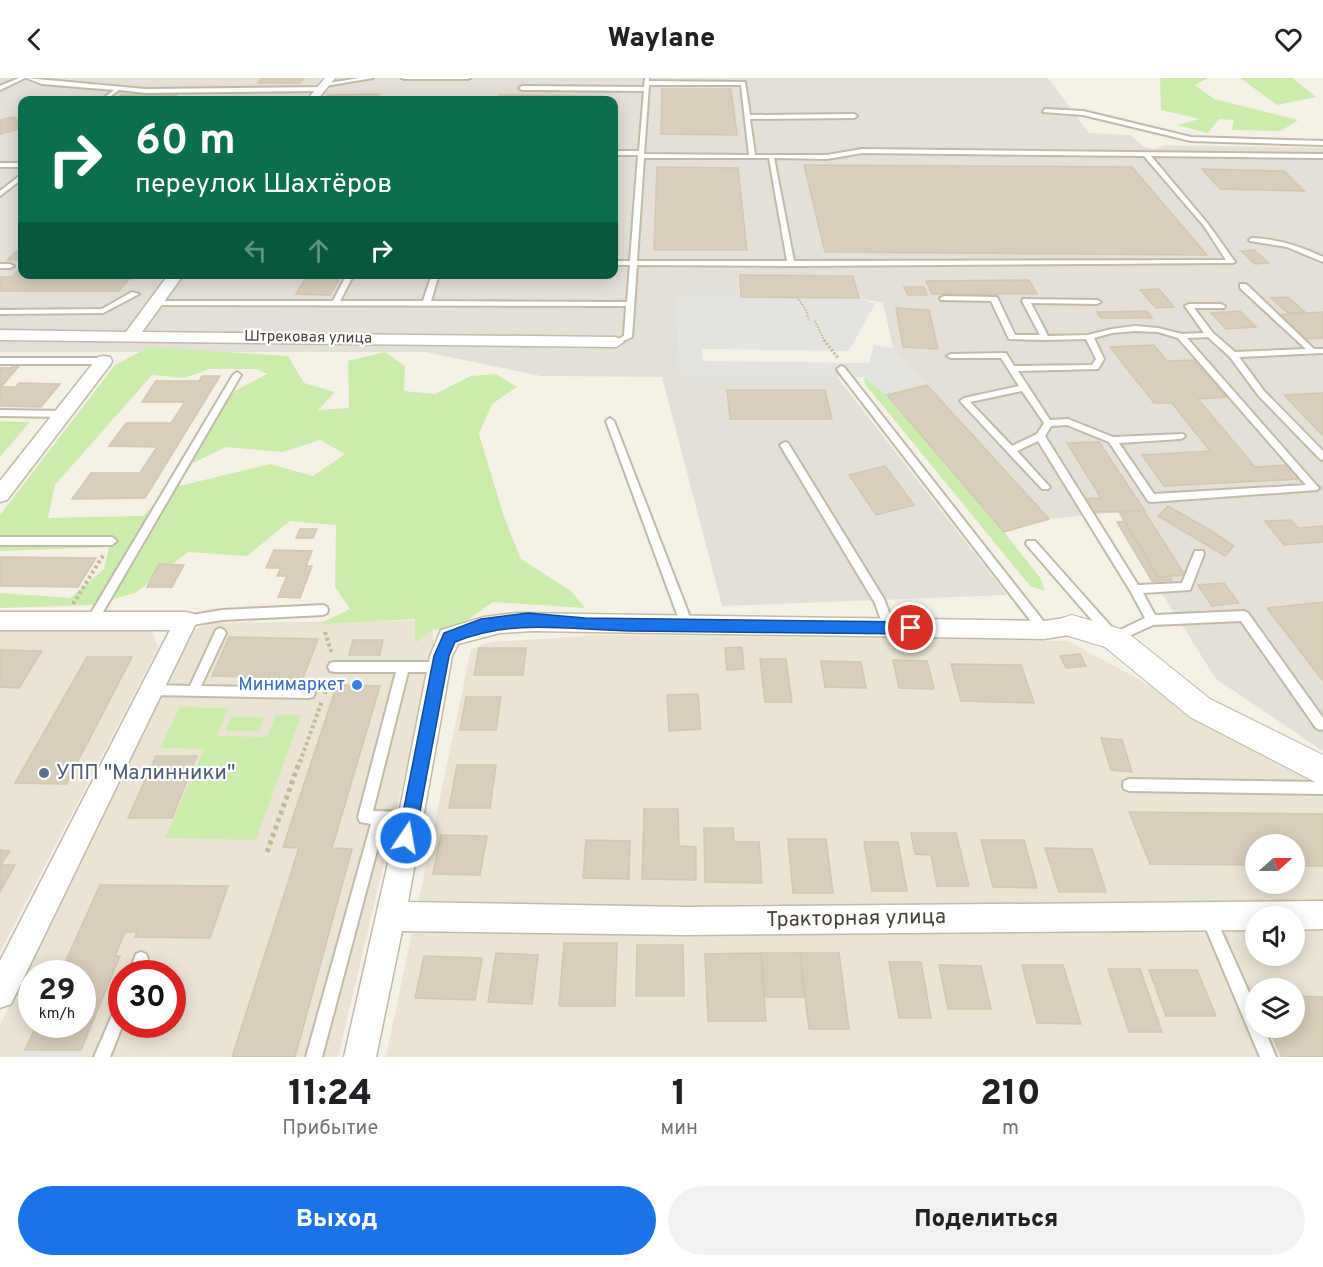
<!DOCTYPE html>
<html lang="ru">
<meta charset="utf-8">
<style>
body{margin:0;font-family:Overpass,sans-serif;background:#f2f2f2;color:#202124;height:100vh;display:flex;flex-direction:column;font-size:22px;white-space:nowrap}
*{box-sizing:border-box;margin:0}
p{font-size:20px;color:#757577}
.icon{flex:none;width:33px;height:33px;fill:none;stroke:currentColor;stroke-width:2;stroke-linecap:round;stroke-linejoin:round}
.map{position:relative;height:979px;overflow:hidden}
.details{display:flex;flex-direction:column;background:#fff;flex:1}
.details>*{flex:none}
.guide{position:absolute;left:18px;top:18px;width:600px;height:183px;border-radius:12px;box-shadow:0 3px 15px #0003;background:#0b6e4f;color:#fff;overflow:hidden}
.needle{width:39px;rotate:69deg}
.fabs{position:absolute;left:1245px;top:756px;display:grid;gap:12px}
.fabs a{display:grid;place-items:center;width:60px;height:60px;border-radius:50%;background:#fff;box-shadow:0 3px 15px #0003;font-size:30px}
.speed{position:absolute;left:18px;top:882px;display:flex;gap:12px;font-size:30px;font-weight:700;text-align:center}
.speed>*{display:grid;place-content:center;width:78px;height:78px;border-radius:50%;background:#fff;box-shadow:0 3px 15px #0003;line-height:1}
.speed small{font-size:15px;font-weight:400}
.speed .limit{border:9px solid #d22;background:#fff;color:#111}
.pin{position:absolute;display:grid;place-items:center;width:51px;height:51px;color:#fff;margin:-26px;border:3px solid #fff;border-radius:50%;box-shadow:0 2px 6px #0007}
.me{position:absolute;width:66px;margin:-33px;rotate:12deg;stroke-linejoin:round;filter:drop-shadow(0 0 4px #0008)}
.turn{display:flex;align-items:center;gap:21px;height:126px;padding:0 18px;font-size:27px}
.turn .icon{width:78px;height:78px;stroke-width:2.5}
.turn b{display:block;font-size:42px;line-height:51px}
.lanes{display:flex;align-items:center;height:57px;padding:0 18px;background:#0003;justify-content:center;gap:30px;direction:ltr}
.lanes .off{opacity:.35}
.eta{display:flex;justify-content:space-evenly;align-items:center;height:102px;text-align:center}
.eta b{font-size:36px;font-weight:800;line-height:42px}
.action{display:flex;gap:12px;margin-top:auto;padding:12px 18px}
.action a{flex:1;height:69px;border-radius:36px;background:#1a73e8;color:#fff;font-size:24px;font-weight:800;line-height:69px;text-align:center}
.action a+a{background:#f2f2f2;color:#202124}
header{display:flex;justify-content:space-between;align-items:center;height:78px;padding:0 18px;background:#fff;font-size:27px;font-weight:800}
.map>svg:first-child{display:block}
</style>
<header><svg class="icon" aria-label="back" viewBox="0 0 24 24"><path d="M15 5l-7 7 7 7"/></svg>Waylane<svg class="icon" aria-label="heart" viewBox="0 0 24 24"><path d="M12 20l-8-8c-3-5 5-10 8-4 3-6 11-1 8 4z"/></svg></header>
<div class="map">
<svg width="1323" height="979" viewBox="0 0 1323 979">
<rect width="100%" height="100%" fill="#f5f1e7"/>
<path fill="#e9e4d4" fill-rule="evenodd" d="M431,542L435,569L338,979H0V947L190,554L209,545ZM32,896H82V946H32ZM122,896H172V946H122Z
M0,551L152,553L158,570L0,874Z
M601,557L1068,563L1323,701V979H386L471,571L492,564ZM1256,766H1294V806H1256ZM1256,838H1294V878H1256ZM1256,910H1294V950H1256Z"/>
<path fill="#e4e0d8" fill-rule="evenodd" d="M0,0H1048L1089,55L1130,57L1145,69L1155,71L1165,67L1323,70V673L1216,601L1117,444L1124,443L1119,434L1049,441L893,270L883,225L859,220L741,219L679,299H837L1007,517L722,528L662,299L541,298L425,274H0ZM22,22H614V196H22Z"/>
<path fill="#ccecac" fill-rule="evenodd" d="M1160,0H1208L1195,7L1214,21L1298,42L1281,53L1232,52L1234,42L1219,41L1208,55L1176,47L1200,41L1161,32Z
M1240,0H1292L1316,19L1277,27Z
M149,269L288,278L304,305L335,314L318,332L349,330L348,283L385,274L405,288L404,313L435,316L471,298L496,296L517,309L492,326L479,356L504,439L521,481L571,513L585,530L493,524L449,555L433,551L415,565V541L319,546L350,531L335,509L336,447L290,443L247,478L188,474L135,515L93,527L0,530V515L70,520L104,491L109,469L0,473V437L115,287ZM210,291H256L267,296L236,312L208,342L191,386L226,369L283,374L320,362L345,376L313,398L270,386L171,410L143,438L48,440L55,407L152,297L184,300Z
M864,299L887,317L1004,454L1041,501L1045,513L1030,508L865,306Z
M0,343L30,344L0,379Z
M180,629L228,630L217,658L267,659L276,637H301L256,762L165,760L204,671L160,670Z
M231,639H264L259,653H225Z"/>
<path fill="#e5e3df" d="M677,217L859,220L875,226L849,273L701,271L703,283L869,285L874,267L893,270L927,307L887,317L864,299H679Z
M25,972H81L78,979H22Z"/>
<path fill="#d7cebb" stroke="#d3c7ae" stroke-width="1.5" d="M262,0H304L300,5H258Z
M662,11H731L737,57L661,56Z
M379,16L376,22H325L328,17Z
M121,17H177L171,22H115Z
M499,17H504L604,18L603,22H496Z
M14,39L22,47V50L0,56V42Z
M804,87L1132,89L1207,177L825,174Z
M657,89L738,90L747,172H654Z
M1202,91L1284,93L1304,113L1220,111Z
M21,169L22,182H7Z
M1254,172L1269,185L1255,186L1241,173Z
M22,188V196L131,199L119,213H0V199H12Z
M200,196H292L290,200H197Z
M308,196H342L330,217L296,216Z
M740,197L853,198L859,220L741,219Z
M1029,202L1037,216H932L926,203Z
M904,209H924L927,217H908Z
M1159,211L1174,229L1156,230L1140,212Z
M1288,219L1305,234L1288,235L1271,220Z
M896,230L929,232L938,271L903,269Z
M1147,233L1152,240H1101L1097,234Z
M1240,233L1256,249L1226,251L1211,235Z
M1323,234V260L1304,261L1278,237Z
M1154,267L1167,283L1193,282L1226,319L1198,321L1255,389L1288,387L1300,401L1164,408L1142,377L1210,373L1172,325H1154L1110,269Z
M14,287H20L1,309H16L19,305L60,306L41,329L0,328V290H11Z
M202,298H220L145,420L72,421L91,395H140L157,369L109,368L126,345H171L185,324H142L156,303H199Z
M927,307L1041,432L1049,441L1004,454L887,317Z
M727,312H825L832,341H730Z
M1323,315V358L1284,317Z
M1099,364L1145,433L1091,434L1083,421L1101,420L1067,365Z
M885,388L914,427L876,437L849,397Z
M1168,428L1210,452L1234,468L1225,478L1158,438Z
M1144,433L1185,497L1158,499L1119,434Z
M1291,442L1298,450L1323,448V464L1284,467L1265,443Z
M1125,443L1158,499L1170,498L1172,502L1152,503L1117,444Z
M300,451H317L313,460H296Z
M274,472L312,473L306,488H312L300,520L278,519L287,498H277L281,490H266Z
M0,479L96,480L78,509L0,508Z
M159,486L184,487L172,509H147Z
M1224,505L1239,525L1212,528L1198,507Z
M1323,524V603L1267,530Z
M229,559L318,561L303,600L212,598Z
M353,562H383L380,577H349Z
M742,569L744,591L727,592L725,570Z
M479,570H526L523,597H474Z
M0,572L42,573L19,610L0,609Z
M1080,576L1086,588L1066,590L1060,578Z
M87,579H132L66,706L15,705Z
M760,581H786L792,624H765Z
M893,582L927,583L934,611L899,610Z
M821,583L861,584L866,610L825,609Z
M951,586L1021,587L1034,625L961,623Z
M337,607L380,608L332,770L352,771L295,979H232L299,770L283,769Z
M698,616L701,651L669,653L667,617Z
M466,619H501L496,652H460Z
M1101,660L1122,662L1132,694L1111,692Z
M156,678H197L172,740H128Z
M457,687H496L490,730H449Z
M644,731H678L679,768L696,769V802L642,801Z
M1129,734L1323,736V788H1294V766H1256V787L1150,786Z
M704,750H733L734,764H759L762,805L705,804Z
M911,755H956L969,808H937L931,777L915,776Z
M441,757L487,758L480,797L433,796Z
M788,761H826L833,815H793Z
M586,762L630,763L629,801L583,800Z
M981,762H1024L1037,810L993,809Z
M864,764H898L907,813H872Z
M1045,770L1092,771L1106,814H1059Z
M0,772L10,773L1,787H15L0,814Z
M100,807L228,808L210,860L135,859L137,854H125L115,878H120L81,972H25L37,946H82V896H60Z
M564,865H617L615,928H559Z
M637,867H683L684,918H636Z
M496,875L538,877L532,926L488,924Z
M761,875H800L805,919H765Z
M761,875L766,943H708L705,876Z
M800,875H839L849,951H809Z
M424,878L482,880L475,922L415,920Z
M889,884H921L931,940H899Z
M939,887L981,888L991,931H948Z
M1022,887H1063L1081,946L1037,945Z
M1108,891H1140L1162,954H1129Z
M1149,892H1197L1216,938H1166Z
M1294,918L1323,919V979H1282L1269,950H1294Z"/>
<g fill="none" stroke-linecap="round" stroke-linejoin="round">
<g stroke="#c1baa8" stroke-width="4">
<path id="service" d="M19,0H25L0,12V8Z
M26,0L145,11L321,9L324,11L321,13L145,15L119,12L106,22H101L114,12L42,6Z
M360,0H373L325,8L322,6Z
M402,0H470L468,1H404Z
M645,0H649V3L745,4L750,37L854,36L857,38L854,40L750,41L755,77H827L862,71L1323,76V80L1151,78L1208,146L1235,184L1233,185L791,188L637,187L632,259L616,266L612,264L624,258L626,228L155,227L151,225L155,223H333L347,196H354L340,223H423L432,196H439L431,223L627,224L630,187H614V183H630L638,77H614V73H639L644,13L522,12L519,10L522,8L644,9ZM649,7H741L749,77L644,76ZM862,75L1144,78L1204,148L1226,182L794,183L774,80L827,81ZM644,80H769L787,183H637Z
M1045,31L1083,33L1191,59L1323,63V67L1191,63L1083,37L1043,34Z
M0,85H22V89H0Z
M22,96V101L0,118V113Z
M1252,160C1277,161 1300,168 1323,179V184L1287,169L1250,163L1249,162Z
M0,186H10L14,188L10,190H0Z
M1240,206H1246L1314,271H1323V275L1239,279L1264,313L1323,373V382L1320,381L1258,317L1230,279L1208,259L1187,260L1317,408L1319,410L1317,412L1151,424L1148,423L1109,364L1067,347L1051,348L1045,358L1138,507L1182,505L1195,473H1203L1204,476L1190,512L1143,515L1155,537L1244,533L1248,535L1323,640V651L1320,652L1316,650L1241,543L1153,547L1118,563L1114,565L1110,563L1026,466L1027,463H1035L1116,554L1145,540L1131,514L1038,363L1017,373L1048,407L1050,409L1048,411H1042L960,323L964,320L1019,308L1001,280H951L947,278L951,276L1003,275H1006L1014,288L1092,287L1096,281L1086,261L1045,262L1009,261L991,223L941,222L940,220L944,218L997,219L1015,257H1040L1022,223L1023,221L1097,222L1101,224L1097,226L1031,225L1048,258L1088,257L1112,251L1135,248L1158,250L1182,256L1204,255L1185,228L1189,226H1221L1225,228L1224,230H1194L1213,255L1235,274L1306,271L1240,210ZM1135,253L1158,254L1178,260L1306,407L1154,416L1119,365L1180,361L1183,360L1185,358L1183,356L1113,359L1068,341L1050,342L1018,293L1098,291L1104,281L1094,260L1112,255ZM1022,313L1044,345L1037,356L1012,368L970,324Z
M132,214L139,216L103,235L0,236V232L102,231Z
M0,280H104L108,283L104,286H0Z
M841,288L844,289L1048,549L1050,552L1048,555L1044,557L1040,555L838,293L837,291Z
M237,294L241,297L96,546L92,548L88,546L86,543L88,540L233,297Z
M0,332L63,333L67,336L63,339L0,338Z
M610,340L614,343L693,547L691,550L687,552L683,550L681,547L606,343Z
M785,364L788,365L884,521L895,550L893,553L889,555L885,553L875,525L780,367Z
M0,459H112L117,463L112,467H0Z
M323,527L327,529L328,532L327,535L323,537L222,542L186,548L182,546L180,543L182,540L186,538L222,532Z
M220,550L224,552L226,555L201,608L309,610L313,611L315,615L313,619L309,620L152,617L148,616L146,612L148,608L152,607L190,608L216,552Z
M334,584H439L443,585L445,589L443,593L439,594H408L373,733L411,734L416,736L418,741L416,746L411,748L384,746L322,979H306L371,746L360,744L358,739L396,594H334L330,593L328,589L330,585Z
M1129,701L1323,704V716L1129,713L1124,711L1123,707L1124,703Z
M1208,832L1213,834L1256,930V950H1264L1276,979H1260L1201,839L1203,834Z
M141,874L146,876L148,881L144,896H129L136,876Z
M122,923V946H123L110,979H94L117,926Z"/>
</g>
<g stroke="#c1baa8" stroke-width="3">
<path id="minor" d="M325,0H335L317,22H307Z
M169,196H184L142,254L616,259L624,264L616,269L0,262V252L126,254Z
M104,278L110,279L112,283L110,287L7,422L0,424V403L98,279Z
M0,534H186L194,536L197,543L11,926L0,930V883L170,552H0Z
M516,535L1044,543L1072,539L1080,541L1083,548L1080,555L1044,561L532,553L500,555L458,566L452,578L408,824L684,829L1323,823V851L1294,852V838H1256V852L684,857L402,853L376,979H344L398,741L430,578L441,552L484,539Z"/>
</g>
<g stroke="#c1baa8" stroke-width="2">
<path id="tertiary" d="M1072,537L1124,552L1210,621L1323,677V708L1190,639L1105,569L1062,556L1058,548L1062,540Z"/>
</g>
<path stroke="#c4b798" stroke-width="2" stroke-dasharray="1.5 1.5" stroke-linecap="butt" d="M797,219L806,232L809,243
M815,243L825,264"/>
<path stroke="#c4b798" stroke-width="3" stroke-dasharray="2 2" stroke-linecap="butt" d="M824,262L838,280"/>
<path stroke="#c4b798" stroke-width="4" stroke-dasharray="3 3" stroke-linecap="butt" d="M73,526L104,476
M325,554L332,576
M325,616L330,600
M300,684L322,623"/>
<path stroke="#c4b798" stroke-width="5" stroke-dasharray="4 4" stroke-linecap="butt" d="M267,774L300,682"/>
<use href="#service" fill="#fff" fill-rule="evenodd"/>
<use href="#minor" fill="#fff" fill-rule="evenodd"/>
<use href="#tertiary" fill="#fff" fill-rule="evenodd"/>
</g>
<path fill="#1a73e8" stroke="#114b97" stroke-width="1.5" d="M528,535L585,540L911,544L918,550L911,556C818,555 724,554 631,553C569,552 514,540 455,564L449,578L415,760L413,766L406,769L400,766L398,760L434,578L444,555L481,541Z"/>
<circle fill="#3f7fe0" stroke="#fff" stroke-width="2" cx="357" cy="607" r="6"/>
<circle fill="#5c6f8a" stroke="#fff" stroke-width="2" cx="44" cy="695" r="6"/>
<g text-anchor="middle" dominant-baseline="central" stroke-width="4.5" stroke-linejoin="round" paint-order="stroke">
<g font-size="15" fill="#484235" stroke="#fff">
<text transform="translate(308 260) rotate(1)">Штрековая улица</text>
</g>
<g font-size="18" fill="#366cbe" stroke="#fff" text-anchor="end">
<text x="345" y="607">Минимаркет</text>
</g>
<g font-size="21" fill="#4e5e75" stroke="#fff" text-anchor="start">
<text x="56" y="695">УПП "Малинники"</text>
</g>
<g font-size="21" fill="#484235" stroke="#fff">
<text transform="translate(856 841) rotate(-1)">Тракторная улица</text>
</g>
</g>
</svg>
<div class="fabs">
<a><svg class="needle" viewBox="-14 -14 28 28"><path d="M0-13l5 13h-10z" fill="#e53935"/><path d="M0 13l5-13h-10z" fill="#757577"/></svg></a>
<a><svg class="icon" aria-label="sound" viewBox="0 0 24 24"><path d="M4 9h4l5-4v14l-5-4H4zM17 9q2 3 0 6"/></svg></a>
<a><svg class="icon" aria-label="layers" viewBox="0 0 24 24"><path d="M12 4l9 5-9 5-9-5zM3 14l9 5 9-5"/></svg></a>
</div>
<div class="speed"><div>29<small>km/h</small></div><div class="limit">30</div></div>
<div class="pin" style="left:911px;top:550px;background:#d93025"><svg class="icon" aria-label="arrive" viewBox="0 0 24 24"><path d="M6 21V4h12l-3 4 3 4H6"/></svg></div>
<svg class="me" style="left:406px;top:760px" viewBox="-20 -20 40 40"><circle r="17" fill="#1a73e8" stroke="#fff" stroke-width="3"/><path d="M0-11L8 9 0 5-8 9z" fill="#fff"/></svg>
<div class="guide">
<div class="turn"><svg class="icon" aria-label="right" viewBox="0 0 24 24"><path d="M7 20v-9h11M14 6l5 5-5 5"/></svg><div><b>60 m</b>переулок Шахтёров</div></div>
<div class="lanes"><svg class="icon off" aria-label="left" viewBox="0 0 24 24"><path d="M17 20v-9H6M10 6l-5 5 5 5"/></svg><svg class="icon off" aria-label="ahead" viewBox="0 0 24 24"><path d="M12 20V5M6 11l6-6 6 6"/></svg><svg class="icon" aria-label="right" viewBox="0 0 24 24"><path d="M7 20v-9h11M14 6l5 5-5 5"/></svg></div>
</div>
</div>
<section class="details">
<div class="eta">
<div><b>11:24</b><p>Прибытие</p></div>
<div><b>1</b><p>мин</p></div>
<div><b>210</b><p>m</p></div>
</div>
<div class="action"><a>Выход</a><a>Поделиться</a></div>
</section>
